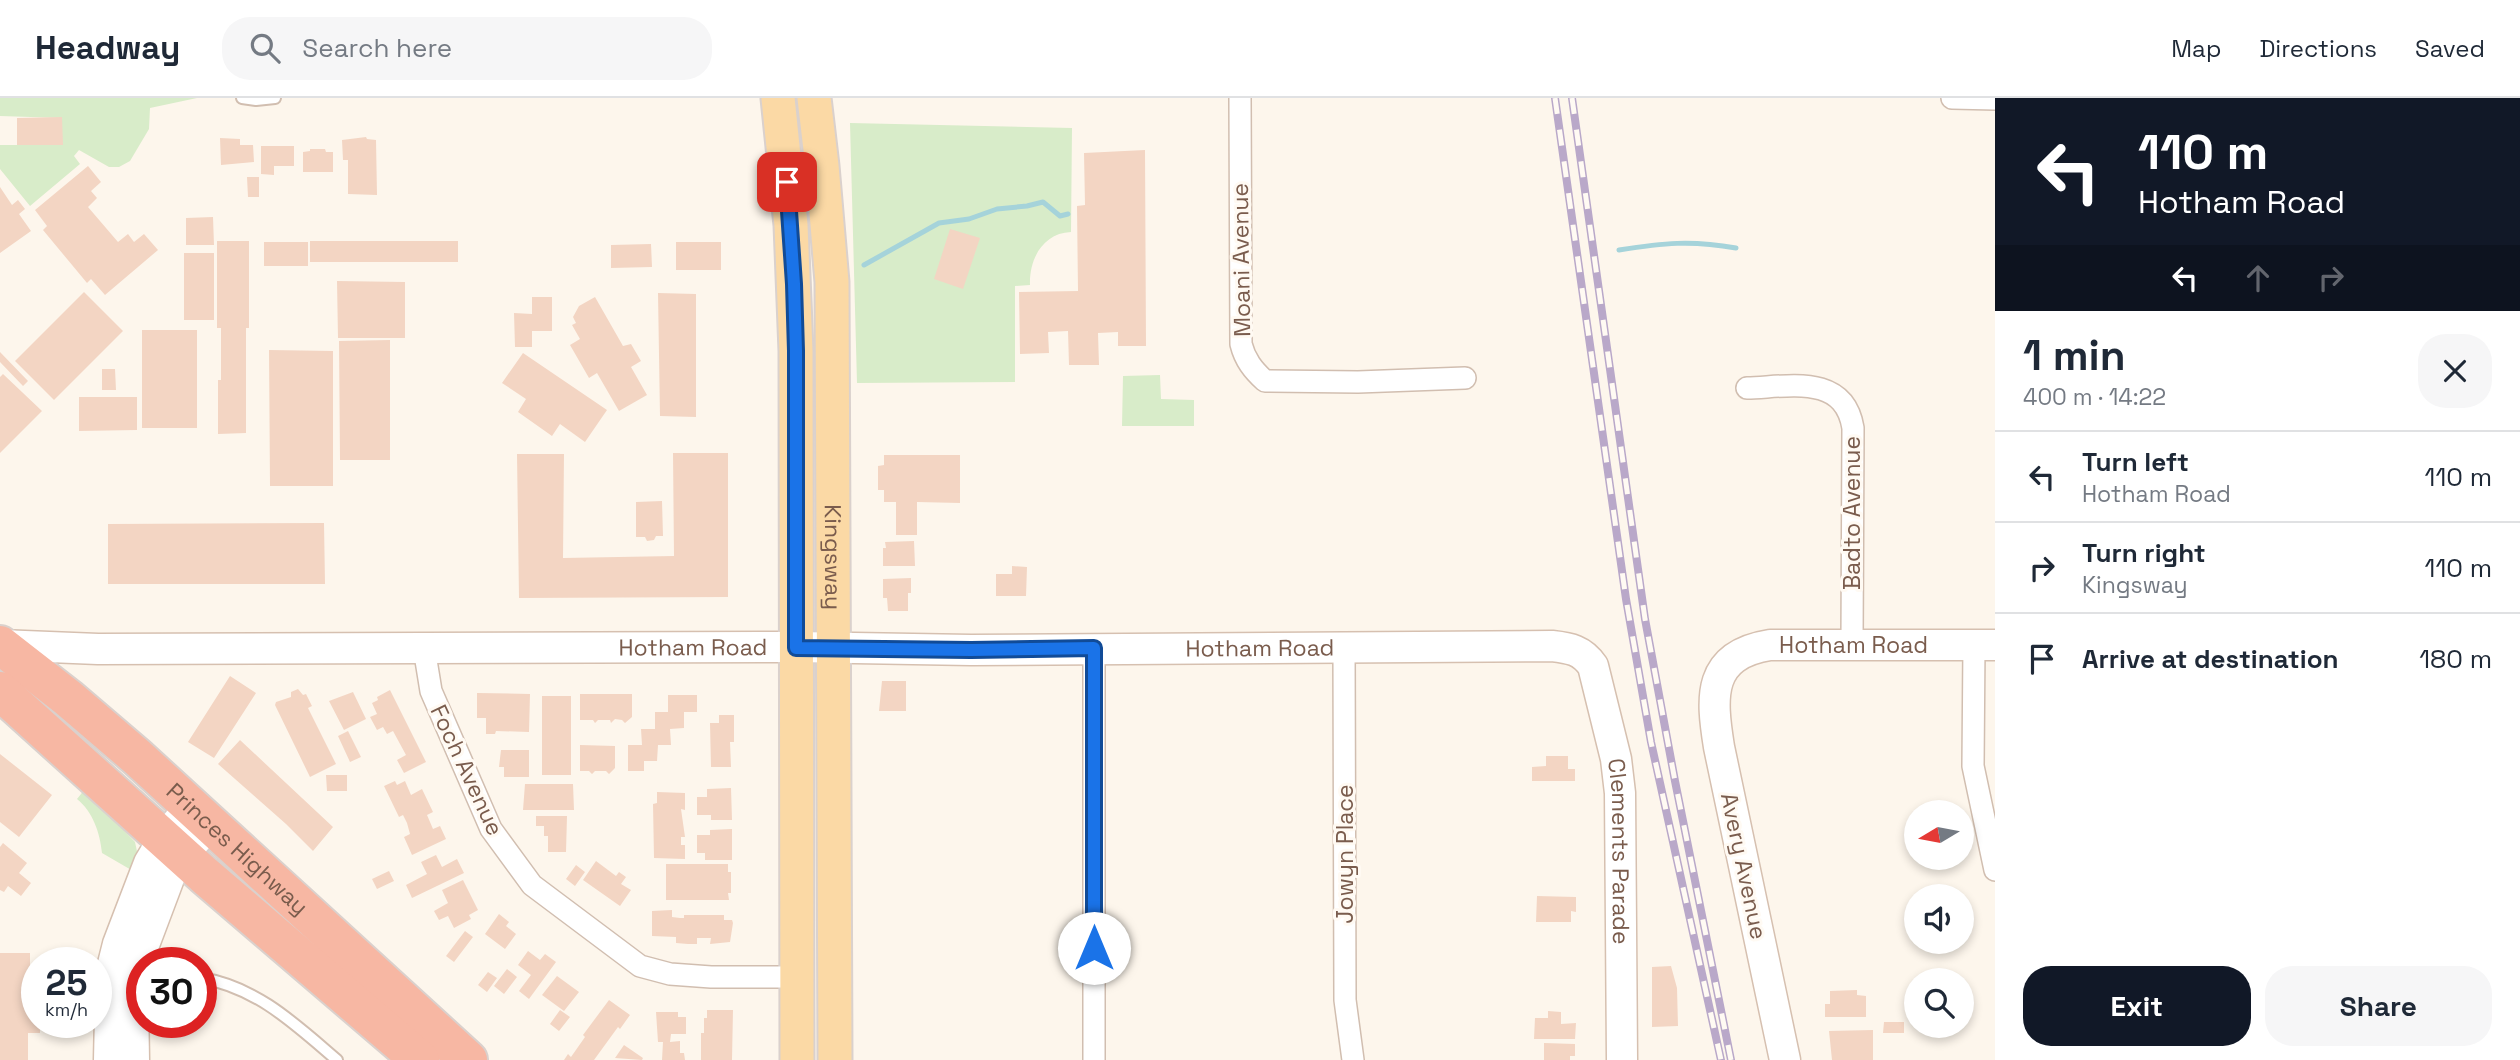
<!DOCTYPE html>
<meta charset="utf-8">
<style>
body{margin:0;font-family:"Space Grotesk",sans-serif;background:#f6f6f7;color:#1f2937;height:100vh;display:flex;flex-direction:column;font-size:26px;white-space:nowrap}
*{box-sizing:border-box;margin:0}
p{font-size:23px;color:#747a83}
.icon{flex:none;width:38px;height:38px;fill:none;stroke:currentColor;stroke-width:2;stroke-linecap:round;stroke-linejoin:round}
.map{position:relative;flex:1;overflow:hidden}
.side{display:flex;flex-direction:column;background:#fff;width:525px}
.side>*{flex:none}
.banner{background:#111827;color:#fff;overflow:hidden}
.needle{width:46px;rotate:260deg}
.controls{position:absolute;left:1904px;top:702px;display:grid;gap:14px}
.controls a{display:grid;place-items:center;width:70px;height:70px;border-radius:50%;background:#fff;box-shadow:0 4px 10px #0003;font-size:35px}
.speed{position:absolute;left:21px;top:849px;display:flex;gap:14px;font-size:35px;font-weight:700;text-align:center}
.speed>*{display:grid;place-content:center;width:91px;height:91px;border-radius:50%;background:#fff;box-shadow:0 4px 10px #0003;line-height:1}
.speed small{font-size:18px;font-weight:400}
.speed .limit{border:10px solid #d22;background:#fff;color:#111}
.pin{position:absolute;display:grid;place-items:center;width:60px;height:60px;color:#fff;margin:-30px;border-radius:14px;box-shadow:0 4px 10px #0006}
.me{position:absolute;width:77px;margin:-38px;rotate:0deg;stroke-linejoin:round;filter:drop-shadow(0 0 5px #0008)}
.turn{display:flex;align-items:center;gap:24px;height:147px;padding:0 28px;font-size:32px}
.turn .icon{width:91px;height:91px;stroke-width:2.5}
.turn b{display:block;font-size:49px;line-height:60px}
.lanes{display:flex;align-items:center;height:66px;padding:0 28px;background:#0003;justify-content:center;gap:35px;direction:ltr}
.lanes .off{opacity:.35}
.round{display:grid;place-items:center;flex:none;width:74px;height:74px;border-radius:28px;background:#f6f6f7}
.overview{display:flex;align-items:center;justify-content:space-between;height:119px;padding:0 28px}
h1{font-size:42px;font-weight:600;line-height:52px}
.primary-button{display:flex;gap:14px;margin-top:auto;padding:14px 28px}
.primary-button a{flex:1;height:80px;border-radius:28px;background:#111827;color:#fff;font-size:28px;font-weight:600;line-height:80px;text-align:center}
.primary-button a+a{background:#f6f6f7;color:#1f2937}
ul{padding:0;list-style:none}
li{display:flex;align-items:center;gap:21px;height:91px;padding:0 28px;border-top:2px solid #e0e1e3}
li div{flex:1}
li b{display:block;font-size:26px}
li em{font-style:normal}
header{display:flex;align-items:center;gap:42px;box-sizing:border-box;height:98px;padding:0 35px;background:#fff;border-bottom:2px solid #e0e1e3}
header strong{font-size:33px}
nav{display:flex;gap:38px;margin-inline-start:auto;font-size:24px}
.search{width:490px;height:63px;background:#f6f6f7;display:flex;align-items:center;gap:18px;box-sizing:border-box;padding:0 24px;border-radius:28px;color:#747a83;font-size:26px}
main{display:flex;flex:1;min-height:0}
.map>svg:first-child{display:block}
</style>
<header>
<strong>Headway</strong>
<div class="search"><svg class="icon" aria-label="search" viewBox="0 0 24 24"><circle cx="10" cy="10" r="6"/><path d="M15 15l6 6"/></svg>Search here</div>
<nav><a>Map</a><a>Directions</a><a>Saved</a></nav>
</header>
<main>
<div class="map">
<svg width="1995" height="962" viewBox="0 0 1995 962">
<rect width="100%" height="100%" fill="#fdf6ec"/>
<path fill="#d8ecc9" d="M0,0H197L150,10L149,31L130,63L119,69H109L79,52L74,58L80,66L30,108L0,71V47H62V20L0,18Z
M850,25L1072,30L1071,134C1043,135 1029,161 1030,187L1015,188V284L857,285Z
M1160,277L1161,301L1194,302V328H1122L1123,278Z
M85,691L135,744L138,758L133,773L102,755C100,735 93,714 77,701Z"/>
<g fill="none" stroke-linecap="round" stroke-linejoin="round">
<path stroke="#a5d3da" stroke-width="5" d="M1619,152C1663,145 1691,142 1736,150
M864,167L939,125L969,121L997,111L1027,108L1043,104L1060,118L1068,116"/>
</g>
<path fill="#f3d5c3" d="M62,19L63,47H17V20Z
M366,39L367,41L376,42L377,97L348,96V62H343L342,42Z
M220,40L240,41V47H253L254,64L221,67Z
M261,48H294V68H274V77L261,76Z
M310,51H325L326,54H333V74H303V54L310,53Z
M1145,52L1146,248H1118V234L1098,235L1099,267H1069L1068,233L1048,234L1049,255L1020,256L1019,194L1078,193L1077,108L1085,107L1084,55Z
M88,68L101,84L91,93L97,100L88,109L118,144L128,136L134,144L144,136L158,152L105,197L91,181L87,185L43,132L47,128L35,112Z
M247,79H259V99H248Z
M0,89L12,107L18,102L25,111L19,116L31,133L0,155Z
M213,119L214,147H186V120Z
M950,131L980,140L963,191L934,181Z
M217,143H249V230H246V335L218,336V282H221V230H217Z
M310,143H458V164H310Z
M264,144H308V168H264Z
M676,144H721V172H676Z
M651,146L652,169L611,170V147Z
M184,155H214V222H184Z
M337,183L405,184V240H338Z
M84,194L123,233L54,302L15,263Z
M658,195L696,196V319L660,318Z
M532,199H552V233H532V249H515L514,215L532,216Z
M595,199L623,248L631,246L641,263L631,269L647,297L619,313L597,275L589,280L570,247L580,241L572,227L576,225L573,219L579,208Z
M142,232H197V330H142Z
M390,242V362H340L339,243Z
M269,252L333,253V388H270Z
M0,254L28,283L23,288L0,264Z
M523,255L607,312L585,344L560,326L552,338L518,314L526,301L502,285Z
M102,271H115L116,292H102Z
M3,276L42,313L0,355V279Z
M79,299H137V332L79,333Z
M673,355H728V499L519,500L517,356H564L563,460L674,458Z
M884,357H960V405L917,404V437H896V404H884V392H878V368L884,367Z
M662,403L663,438H656L654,442L647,443L645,439H636V404Z
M324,425L325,486H108V426Z
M914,443L915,468H883V450H886L885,444Z
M1012,468L1027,469L1026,498H996V476H1012Z
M911,480V495H908V513H888L887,500H883V481Z
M230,578L256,595L214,660L188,644Z
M882,583H906V613H879Z
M298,591L303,597L306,596L312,608L308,610L336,666L310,679L275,607L276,604L291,599V594Z
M390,592L426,664L404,675L397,662L406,657L393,633L387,636L383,629L377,632L370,619L377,616L372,605L378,602L377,599Z
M353,594L366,621L344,632L329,603Z
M477,595L530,596L529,634L496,633L495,636H486V620H477Z
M580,596H632V619L625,625L622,622L615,621L611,625L610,622H598L595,625L593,622H580Z
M668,597H697V614H684V630L670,631L671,647H658L657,663H644V673H628V647H642L641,631H655V614H668Z
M542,598H571V677H542Z
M719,617H734V644H730L731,669H711L710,625H719Z
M348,633L361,659L350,664L338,638Z
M240,642L333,729L313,753L286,726L218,666Z
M580,647L615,648V670L609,676L606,673H595L592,676L589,673H580Z
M501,652H529V679H504V669H499Z
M0,656L52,697L19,739L0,724Z
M1546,658H1568V671H1575V683H1532V669L1546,668Z
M326,677H347V693H327Z
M395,683L397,687L405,683L411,697L422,691L433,714L427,717L433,731L440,728L446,741L412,757L404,739L410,736L407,725L403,717L399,719L384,688Z
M525,686H573L574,712H523Z
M731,690L732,722H711V717H697V699H707V691Z
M657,694L685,695V712L681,711L685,739H681V747H685V761L654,760L653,706L657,705Z
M536,718H567L566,754H548V738H544V728H536Z
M732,731V762H705V755H697V737H710V732Z
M3,745L27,765L19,775L31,785L21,798L8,788L4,794L0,792V749Z
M436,757L442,769L457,761L464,775L412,800L406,787L427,776L421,764Z
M596,763L616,778L619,774L626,779L621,786L631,792L620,808L583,782Z
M666,766H728V774H731V795H728L729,802H666Z
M576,767L585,774L575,788L566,781Z
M389,773L394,783L377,791L372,781Z
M463,782L478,812L469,817L471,821L454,830L448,818L439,822L434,813L448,805L442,792Z
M1537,798L1576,799V814L1571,813V824H1536Z
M672,812V819L680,820H684V817H724V822H732L733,825L730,844L710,846L711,840H697V846H688L676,845V839L652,838V813Z
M499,816L509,824L506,828L516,836L505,851L485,836Z
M465,833L473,839L454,864L446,858Z
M528,853L540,862L545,856L556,864L529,901L519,893L531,877L518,867Z
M0,855H30V875H37V924H40V935H28V962H0Z
M1671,868L1677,890L1678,928L1652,929V869Z
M507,871L517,879L504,896L494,888Z
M488,874L497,880L487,894L478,887Z
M557,878L579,894L564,913L542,897Z
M1857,892V897L1866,898V919H1825V906H1830V893Z
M609,902L630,917L620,931L618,929L594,962H564L568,956L571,959L585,939L583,937Z
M560,912L570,919L559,933L550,926Z
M707,912H733L732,962H701V935H704V920H707Z
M1548,913L1561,914V926L1576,925L1575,941H1534L1535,920H1548Z
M656,914H678V919H686V936H671L670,944L680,943V955H684L685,962H662L663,944H658Z
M1884,924H1904V935H1883Z
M1873,932V962H1832L1829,933Z
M1544,945L1575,946V958H1570V962H1544Z
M624,947L643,960L642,962L615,960Z"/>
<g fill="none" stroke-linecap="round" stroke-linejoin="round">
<g stroke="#d1beb0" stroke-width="14">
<path id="lane" d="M242,0L256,2L275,0
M201,880C257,889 296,927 337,962"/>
</g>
<g stroke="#d1beb0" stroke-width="24">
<path id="street" d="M1240,0L1241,246C1245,262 1253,272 1265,283L1358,284L1465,280
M1952,0L1995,1
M1747,290C1788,289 1844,275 1853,330L1852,545
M1974,547L1973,668L1995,772
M424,550L431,593L491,731L532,787L640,868L670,876L711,879H795
M1344,550L1345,902L1353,962
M1094,962V550"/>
</g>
<g stroke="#d6c0b0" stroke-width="33">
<g id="secondary">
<path id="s1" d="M0,547L98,551L796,549L971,552L1552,548C1570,550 1582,552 1593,568L1616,661L1620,695L1622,962"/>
<path d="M109,962L111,874L118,846L149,765L164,740L191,708"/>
<path d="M134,962L133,903L142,852L171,775L183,757L210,726"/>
<path id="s2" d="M1785,962L1719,649C1711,599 1707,557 1770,547H1995"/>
</g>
</g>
<g stroke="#dad1cd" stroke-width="37">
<g id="primary">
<path d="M778,0L791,127L796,253L797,962"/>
<path id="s3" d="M814,0L822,68L832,184L835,962"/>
</g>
</g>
<g stroke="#dad1cd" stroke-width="42">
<g id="highway">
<path id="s4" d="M0,547L68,600L137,659L468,962"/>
<path d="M0,593L204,777L420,962"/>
</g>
</g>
<use href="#lane" stroke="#fff" stroke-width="10"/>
<use href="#street" stroke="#fff" stroke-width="21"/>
<use href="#secondary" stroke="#fff" stroke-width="30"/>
<use href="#primary" stroke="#fbd9a5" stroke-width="33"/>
<use href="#highway" stroke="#f7b7a3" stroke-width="38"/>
<g stroke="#b9a8c9" stroke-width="8">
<path id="rail" d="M1555,0L1626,501L1651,644L1721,962
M1572,0L1645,521L1675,683L1731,962"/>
</g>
<use href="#rail" stroke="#fffaf3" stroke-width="5" stroke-dasharray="16" stroke-linecap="butt"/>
</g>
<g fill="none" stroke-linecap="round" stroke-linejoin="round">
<g stroke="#114b97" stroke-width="18">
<path id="route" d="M787,84L794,186L796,253V550L971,552L1094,550V850"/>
</g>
<use href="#route" stroke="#1a73e8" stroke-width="12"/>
</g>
<g text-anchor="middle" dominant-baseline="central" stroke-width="6" stroke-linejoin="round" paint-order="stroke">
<g font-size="23" fill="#7a5c4d" stroke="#fffaf3">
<text transform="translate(1241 162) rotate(-91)">Moani Avenue</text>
<text transform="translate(1852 415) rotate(-90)">Badto Avenue</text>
<text stroke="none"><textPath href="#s3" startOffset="460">Kingsway</textPath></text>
<text stroke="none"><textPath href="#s2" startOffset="537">Hotham Road</textPath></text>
<text stroke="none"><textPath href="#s1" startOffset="693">Hotham Road</textPath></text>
<text stroke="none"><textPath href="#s1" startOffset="1260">Hotham Road</textPath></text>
<text transform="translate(467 672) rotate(65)">Foch Avenue</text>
<text stroke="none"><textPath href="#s4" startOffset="313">Princes Highway</textPath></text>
<text stroke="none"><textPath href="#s1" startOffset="1788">Clements Parade</textPath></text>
<text transform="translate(1345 756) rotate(-90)">Jowyn Place</text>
<text transform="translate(1744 768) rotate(78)">Avery Avenue</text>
</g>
</g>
</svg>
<div class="controls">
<a><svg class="needle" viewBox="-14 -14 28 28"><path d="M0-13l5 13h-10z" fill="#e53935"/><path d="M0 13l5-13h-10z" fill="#747a83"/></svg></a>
<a><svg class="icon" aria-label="sound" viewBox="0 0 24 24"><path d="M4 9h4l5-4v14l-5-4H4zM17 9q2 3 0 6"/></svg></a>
<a><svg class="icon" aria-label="search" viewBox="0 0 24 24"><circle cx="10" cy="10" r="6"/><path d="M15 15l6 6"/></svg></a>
</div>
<div class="speed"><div>25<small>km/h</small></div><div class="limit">30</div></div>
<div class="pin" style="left:787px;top:84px;background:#d93025"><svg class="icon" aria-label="arrive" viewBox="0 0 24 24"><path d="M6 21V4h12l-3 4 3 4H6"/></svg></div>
<svg class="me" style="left:1094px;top:850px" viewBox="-20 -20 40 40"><circle r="19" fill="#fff"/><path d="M0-13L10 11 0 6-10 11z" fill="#1a73e8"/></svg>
</div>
<section class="side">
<div class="banner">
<div class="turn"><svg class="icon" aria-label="left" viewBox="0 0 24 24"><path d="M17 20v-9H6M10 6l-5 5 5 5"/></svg><div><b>110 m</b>Hotham Road</div></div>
<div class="lanes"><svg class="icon" aria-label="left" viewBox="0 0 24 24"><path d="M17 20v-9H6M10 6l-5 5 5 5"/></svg><svg class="icon off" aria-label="ahead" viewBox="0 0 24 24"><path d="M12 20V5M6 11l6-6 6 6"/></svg><svg class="icon off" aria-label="right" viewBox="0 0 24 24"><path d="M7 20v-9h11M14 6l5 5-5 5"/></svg></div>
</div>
<div class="overview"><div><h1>1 min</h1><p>400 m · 14:22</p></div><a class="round"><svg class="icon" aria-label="close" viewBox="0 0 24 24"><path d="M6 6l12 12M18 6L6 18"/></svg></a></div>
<ul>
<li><svg class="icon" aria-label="left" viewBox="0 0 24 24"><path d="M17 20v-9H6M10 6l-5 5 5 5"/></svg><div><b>Turn left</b><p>Hotham Road</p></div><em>110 m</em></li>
<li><svg class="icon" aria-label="right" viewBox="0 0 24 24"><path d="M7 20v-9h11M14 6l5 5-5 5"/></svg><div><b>Turn right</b><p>Kingsway</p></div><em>110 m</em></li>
<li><svg class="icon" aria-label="arrive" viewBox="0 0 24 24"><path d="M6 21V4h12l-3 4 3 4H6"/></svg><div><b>Arrive at destination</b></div><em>180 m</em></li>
</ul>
<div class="primary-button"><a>Exit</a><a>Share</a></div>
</section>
</main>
